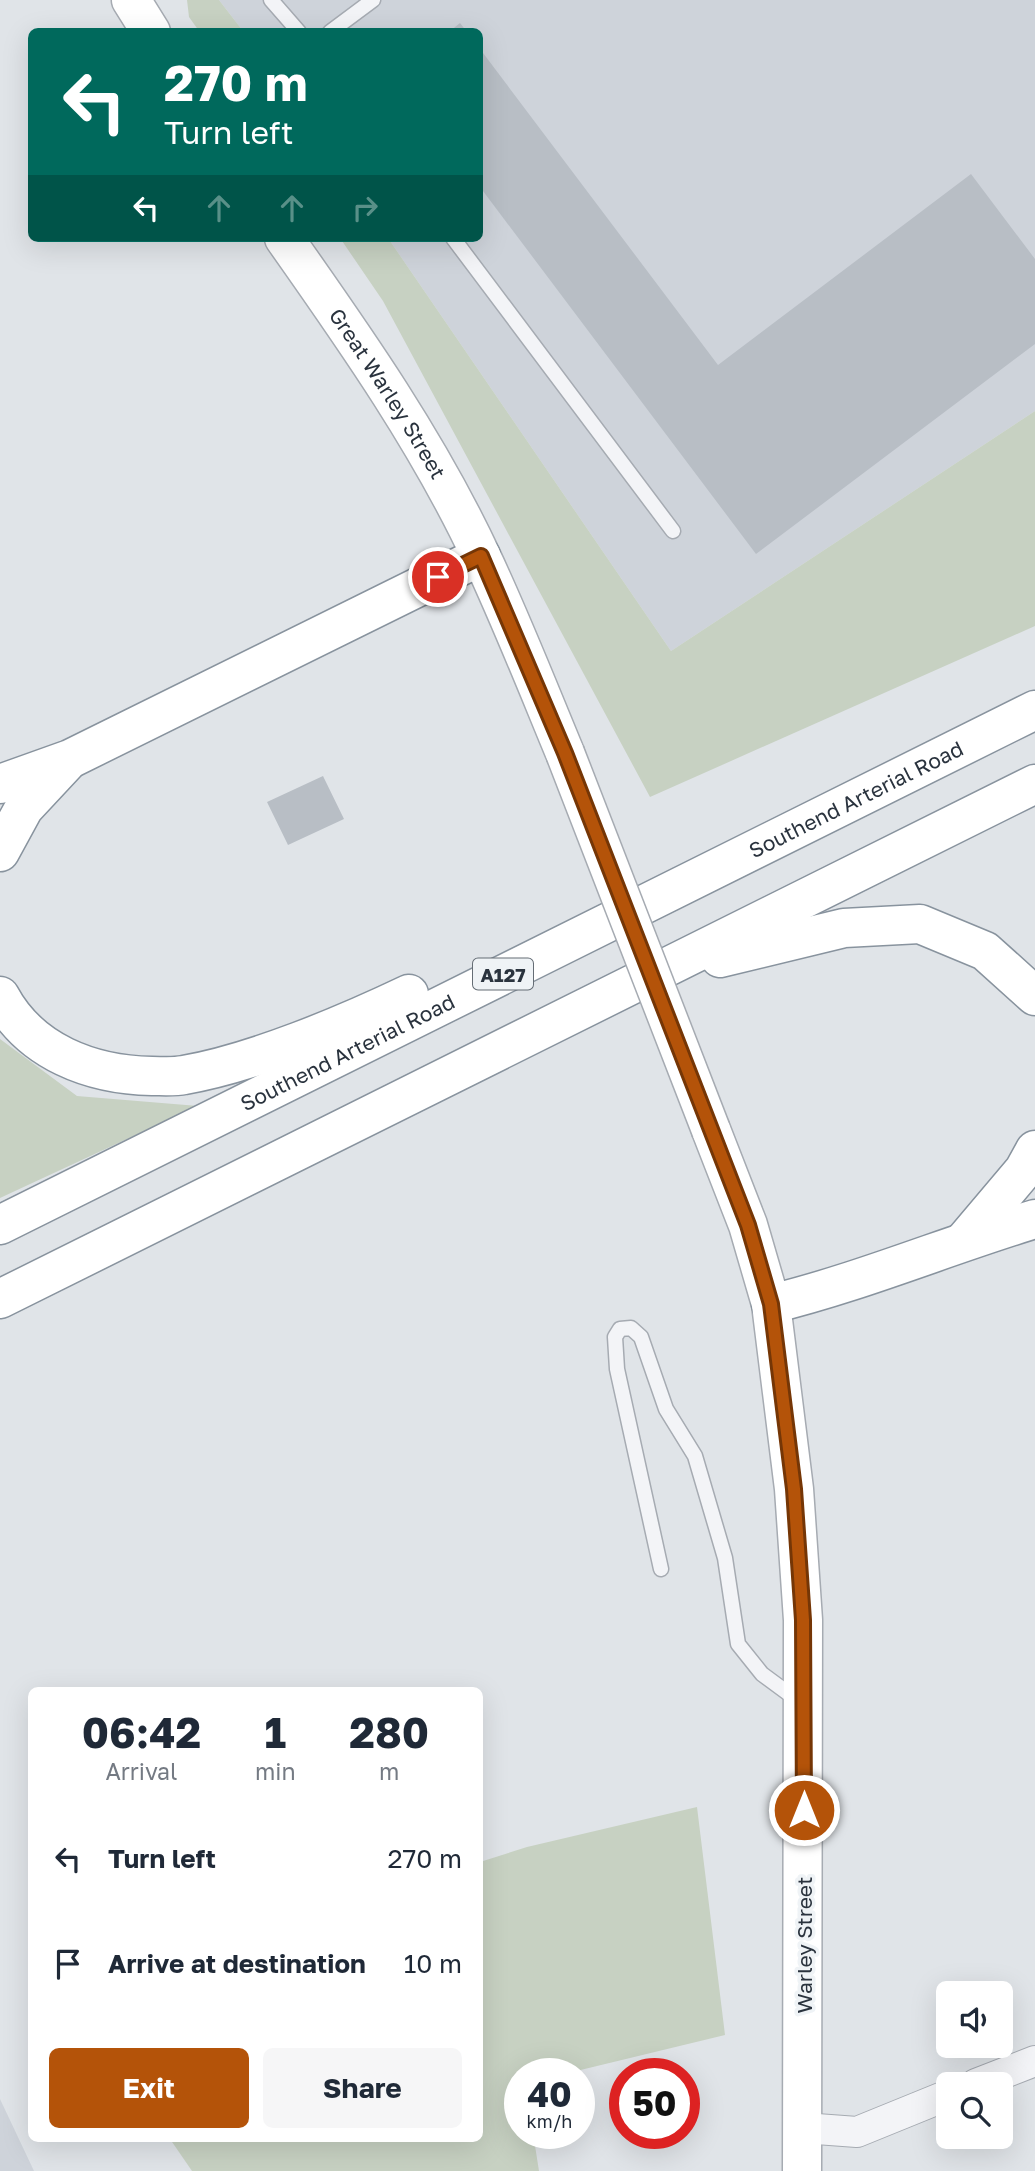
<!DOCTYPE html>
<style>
body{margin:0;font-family:"Golos Text",sans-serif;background:#f6f6f7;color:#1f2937;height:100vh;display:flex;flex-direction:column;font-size:26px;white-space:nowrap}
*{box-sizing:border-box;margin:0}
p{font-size:23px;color:#747a83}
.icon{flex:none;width:38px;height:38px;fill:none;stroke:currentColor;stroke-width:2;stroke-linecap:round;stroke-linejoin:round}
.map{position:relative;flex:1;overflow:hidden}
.side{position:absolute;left:28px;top:1687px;width:455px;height:455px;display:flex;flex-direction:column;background:#fff;border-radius:10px;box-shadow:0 7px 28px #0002}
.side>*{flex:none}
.guide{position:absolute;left:28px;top:28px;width:455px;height:214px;border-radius:10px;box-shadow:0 7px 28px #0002;background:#00695c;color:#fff;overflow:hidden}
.tools{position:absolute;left:936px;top:1981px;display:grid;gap:14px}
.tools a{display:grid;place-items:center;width:77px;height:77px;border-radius:10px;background:#fff;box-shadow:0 7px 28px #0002;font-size:35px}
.speed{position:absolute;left:504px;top:2058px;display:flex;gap:14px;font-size:35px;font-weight:700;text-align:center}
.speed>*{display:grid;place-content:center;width:91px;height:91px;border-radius:50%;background:#fff;box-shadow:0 7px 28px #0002;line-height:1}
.speed small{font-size:18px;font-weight:400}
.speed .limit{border:10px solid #d22;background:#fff;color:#111}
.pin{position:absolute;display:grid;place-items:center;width:60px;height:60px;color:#fff;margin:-30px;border:4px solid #fff;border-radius:50%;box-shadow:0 2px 7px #0007}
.me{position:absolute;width:77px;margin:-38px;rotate:0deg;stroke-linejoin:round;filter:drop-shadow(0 0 5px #0008)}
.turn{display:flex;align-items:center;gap:24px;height:147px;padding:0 21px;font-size:32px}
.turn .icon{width:91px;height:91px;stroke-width:2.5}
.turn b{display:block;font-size:49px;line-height:60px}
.lanes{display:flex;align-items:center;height:66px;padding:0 21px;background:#0003;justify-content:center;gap:35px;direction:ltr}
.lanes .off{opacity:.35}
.eta{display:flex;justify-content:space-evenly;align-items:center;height:119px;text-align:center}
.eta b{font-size:42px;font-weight:700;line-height:49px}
.action{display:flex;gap:14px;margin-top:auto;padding:14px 21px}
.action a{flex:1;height:80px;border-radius:10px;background:#b45309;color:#fff;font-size:28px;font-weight:700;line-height:80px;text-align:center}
.action a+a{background:#f6f6f7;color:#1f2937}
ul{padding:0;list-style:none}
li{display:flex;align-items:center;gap:21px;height:105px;padding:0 21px}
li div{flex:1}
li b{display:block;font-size:26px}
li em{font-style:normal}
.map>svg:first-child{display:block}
</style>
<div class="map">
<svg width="1035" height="2171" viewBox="0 0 1035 2171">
<rect width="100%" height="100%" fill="#e0e4e8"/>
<path fill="#ced3da" d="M219,0H1035V411L671,651L388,238H480V32L243,31Z
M0,2099L34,2171H0Z"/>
<path fill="#c7d1c2" d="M187,0H219L243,31H199L189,17Z
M340,238H388L671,651L1035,411V626L650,797L383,301Z
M0,1039L77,1096L198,1106L0,1198Z
M697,1807L725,2035L564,2074H520V2133H533L539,2171H192L170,2139L480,2138V1862L527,1847Z"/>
<path fill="#b8bec5" d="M460,23L467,32H449Z
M480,49L718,365L971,174L1035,259V344L756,554L480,187Z
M323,776L344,819L288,845L267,802Z"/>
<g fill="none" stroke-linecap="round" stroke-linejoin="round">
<g stroke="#a6abb2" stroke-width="17">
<path id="service" d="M271,0L299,32
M330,32L373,0
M453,238L673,531
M661,1569L617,1369L615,1337L620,1329L631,1328L641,1337L666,1409L695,1456L725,1558L738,1644L762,1674L800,1702"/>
</g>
<g stroke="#a6abb2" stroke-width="32">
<path id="minor" d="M976,2084L1035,2061
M803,2128L857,2132L948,2095"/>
</g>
<g stroke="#a6abb2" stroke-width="41">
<g id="secondary">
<path d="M131,0L151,32"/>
<path id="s1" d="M284,238C356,340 429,444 482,558C512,622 538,688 565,753"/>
<path d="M711,1130L748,1225L771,1304L794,1489L803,1620L802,2171"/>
</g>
</g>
<g stroke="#88939e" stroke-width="41">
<g id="trunk">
<path d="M0,784L70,759L481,556"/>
<path d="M0,852L24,808L66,763"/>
<path d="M720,958L844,928L920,924L985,951L1035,996"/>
<path d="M0,996C30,1052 91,1075 152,1076C162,1076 174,1077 184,1075C253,1063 344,1025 409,994"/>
<path id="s2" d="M0,1225L1035,710"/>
<path d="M964,1241L1024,1170L1035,1150"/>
<path d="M0,1299L1035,784"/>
<path d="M771,1304C861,1282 946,1246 1035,1219"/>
</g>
</g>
<use href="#service" stroke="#f3f4f7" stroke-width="14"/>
<use href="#minor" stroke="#f3f4f7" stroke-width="30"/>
<use href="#secondary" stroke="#fff" stroke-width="38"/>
<use href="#trunk" stroke="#fff" stroke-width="38"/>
<g stroke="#a6abb2" stroke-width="41" stroke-linecap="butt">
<path id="secondary-bridge" d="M565,753L711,1130"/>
</g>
<use href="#secondary-bridge" stroke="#fff" stroke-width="38"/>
</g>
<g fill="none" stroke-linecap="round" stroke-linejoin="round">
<g stroke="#753606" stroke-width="18">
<path id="route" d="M438,577L481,556L565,753L748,1225L771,1304L794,1489L803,1620L804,1810"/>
</g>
<use href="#route" stroke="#b45309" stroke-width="12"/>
</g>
<g text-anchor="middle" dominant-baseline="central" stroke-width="7" stroke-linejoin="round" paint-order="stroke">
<rect fill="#eff3f6" stroke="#656d75" stroke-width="2" x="473" y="958.5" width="60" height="31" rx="5"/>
<g font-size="19" font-weight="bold" fill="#2a333e">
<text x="503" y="974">A127</text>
</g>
<g font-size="21" fill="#2a333e" stroke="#eff3f6">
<text stroke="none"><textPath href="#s1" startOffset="187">Great Warley Street</textPath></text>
<text stroke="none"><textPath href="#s2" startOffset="956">Southend Arterial Road</textPath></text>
<text stroke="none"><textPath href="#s2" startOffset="388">Southend Arterial Road</textPath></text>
<text transform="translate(804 1945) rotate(-90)">Warley Street</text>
</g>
</g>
</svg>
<div class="tools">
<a><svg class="icon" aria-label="sound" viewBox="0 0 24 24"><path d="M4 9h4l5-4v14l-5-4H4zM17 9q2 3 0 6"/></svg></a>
<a><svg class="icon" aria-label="search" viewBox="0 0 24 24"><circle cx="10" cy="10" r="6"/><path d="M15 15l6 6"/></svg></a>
</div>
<div class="speed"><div>40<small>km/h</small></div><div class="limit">50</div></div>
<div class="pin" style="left:438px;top:577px;background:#d93025"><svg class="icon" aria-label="arrive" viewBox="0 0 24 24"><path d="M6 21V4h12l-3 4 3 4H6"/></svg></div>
<svg class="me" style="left:804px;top:1810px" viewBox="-20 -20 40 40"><circle r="17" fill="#b45309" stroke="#fff" stroke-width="3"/><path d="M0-11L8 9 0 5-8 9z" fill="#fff"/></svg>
<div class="guide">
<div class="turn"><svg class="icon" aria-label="left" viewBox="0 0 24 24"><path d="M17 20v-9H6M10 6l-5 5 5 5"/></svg><div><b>270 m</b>Turn left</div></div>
<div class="lanes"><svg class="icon" aria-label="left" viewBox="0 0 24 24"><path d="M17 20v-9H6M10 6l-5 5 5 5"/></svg><svg class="icon off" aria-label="ahead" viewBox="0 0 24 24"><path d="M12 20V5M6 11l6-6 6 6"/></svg><svg class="icon off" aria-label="ahead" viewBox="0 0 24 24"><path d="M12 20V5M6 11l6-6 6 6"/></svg><svg class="icon off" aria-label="right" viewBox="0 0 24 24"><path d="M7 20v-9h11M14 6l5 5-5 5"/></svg></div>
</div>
<section class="side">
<div class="eta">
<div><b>06:42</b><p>Arrival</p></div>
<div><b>1</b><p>min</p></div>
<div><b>280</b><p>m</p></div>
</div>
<ul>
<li><svg class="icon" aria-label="left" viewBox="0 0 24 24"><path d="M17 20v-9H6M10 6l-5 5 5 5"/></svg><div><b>Turn left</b></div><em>270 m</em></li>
<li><svg class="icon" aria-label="arrive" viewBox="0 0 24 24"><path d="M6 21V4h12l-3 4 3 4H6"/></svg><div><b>Arrive at destination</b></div><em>10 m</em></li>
</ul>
<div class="action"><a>Exit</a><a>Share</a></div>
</section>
</div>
